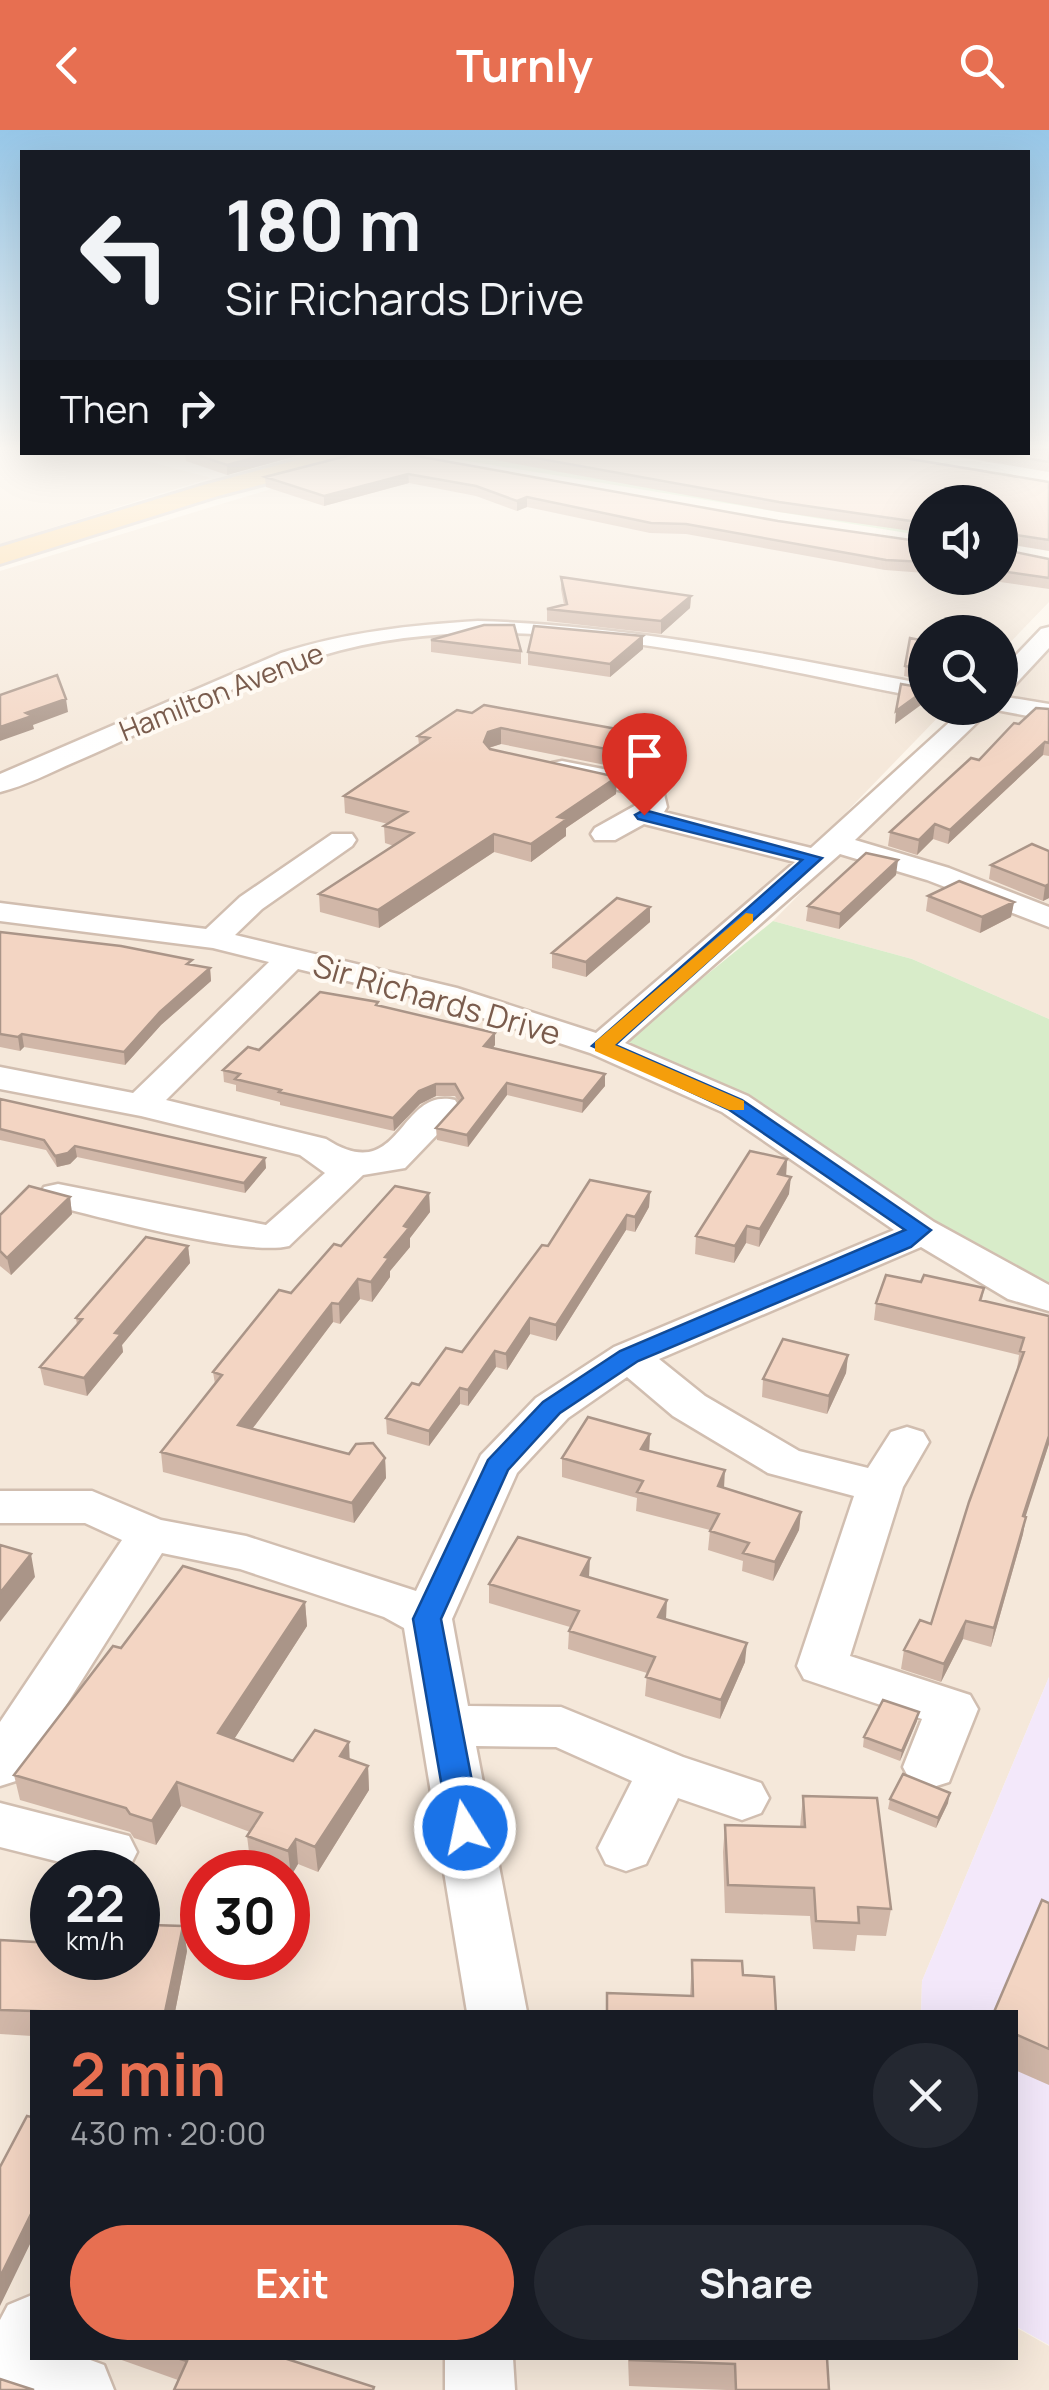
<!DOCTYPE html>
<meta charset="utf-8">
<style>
body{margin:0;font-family:Manrope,sans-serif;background:#242831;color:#f1f3f6;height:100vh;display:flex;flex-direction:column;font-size:38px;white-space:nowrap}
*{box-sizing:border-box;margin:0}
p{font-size:32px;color:#9ea1a6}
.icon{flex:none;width:55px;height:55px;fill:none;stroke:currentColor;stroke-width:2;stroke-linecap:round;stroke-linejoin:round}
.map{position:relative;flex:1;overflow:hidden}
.details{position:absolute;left:30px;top:1880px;width:988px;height:350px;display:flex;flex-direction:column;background:#171b24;border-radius:0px;box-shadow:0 10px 40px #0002}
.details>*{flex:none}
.banner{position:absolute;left:20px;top:20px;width:1010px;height:305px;border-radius:0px;box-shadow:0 10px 40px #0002;background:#171b24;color:#f1f3f6;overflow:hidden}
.fabs{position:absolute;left:908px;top:355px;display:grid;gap:20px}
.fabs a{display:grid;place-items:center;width:110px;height:110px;border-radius:50%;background:#171b24;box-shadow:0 10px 40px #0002;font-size:50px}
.speed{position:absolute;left:30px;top:1720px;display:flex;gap:20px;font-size:50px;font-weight:700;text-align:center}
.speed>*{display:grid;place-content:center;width:130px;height:130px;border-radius:50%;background:#171b24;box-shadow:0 10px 40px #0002;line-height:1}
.speed small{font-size:25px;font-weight:400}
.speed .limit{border:15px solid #d22;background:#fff;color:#111}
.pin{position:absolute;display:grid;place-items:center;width:85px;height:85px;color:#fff;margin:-102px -42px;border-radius:50% 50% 50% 0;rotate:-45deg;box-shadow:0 0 10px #0007}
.pin .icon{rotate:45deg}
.me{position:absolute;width:110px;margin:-55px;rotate:350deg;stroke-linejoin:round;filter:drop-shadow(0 0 8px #0008)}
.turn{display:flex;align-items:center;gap:35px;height:210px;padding:0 40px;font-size:45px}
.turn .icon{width:130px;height:130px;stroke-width:2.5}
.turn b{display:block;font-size:70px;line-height:85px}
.then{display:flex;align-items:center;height:95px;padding:0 40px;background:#0003;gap:20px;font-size:38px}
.round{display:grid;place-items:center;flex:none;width:105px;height:105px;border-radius:52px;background:#242831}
.summary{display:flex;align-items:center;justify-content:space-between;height:170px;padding:0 40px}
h1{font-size:60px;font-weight:700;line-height:75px;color:#e76f51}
.button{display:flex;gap:20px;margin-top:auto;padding:20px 40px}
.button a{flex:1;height:115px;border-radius:60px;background:#e76f51;color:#fff;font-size:40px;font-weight:700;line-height:115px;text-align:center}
.button a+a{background:#242831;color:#f1f3f6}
header{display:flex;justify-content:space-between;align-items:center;height:130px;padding:0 40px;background:#e76f51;color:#fff;font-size:45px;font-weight:700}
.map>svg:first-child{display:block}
</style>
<header><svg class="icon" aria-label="back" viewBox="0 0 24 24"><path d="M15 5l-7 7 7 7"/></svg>Turnly<svg class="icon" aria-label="search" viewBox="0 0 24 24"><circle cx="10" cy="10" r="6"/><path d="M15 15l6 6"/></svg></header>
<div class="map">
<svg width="1049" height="2260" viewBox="0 0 1049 2260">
<rect width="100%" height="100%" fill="#fdf6ec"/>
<path fill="#f5e8da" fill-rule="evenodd" d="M0,319H22V322L117,323L211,348L0,414Z
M380,326L925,425V448L1049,444V472L1000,523V502H925V578H947L801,729L585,921L765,1005L1049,1177V1547L922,1851L921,1882H32V2228H1015V2197L1049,2216V2260H0V441ZM52,1742H138V1828H52ZM202,1742H288V1828H202Z
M1049,511V889L912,829L773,791L983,578H1000V560Z"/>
<path fill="#f3e8fa" d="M1049,1547V2215L1015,2196V1882H921L922,1851Z"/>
<path fill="#d8ecc9" d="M419,323H480L925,393V406Z
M773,791L912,829L1049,889V1157L1035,1153L936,1093L754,969L625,911Z"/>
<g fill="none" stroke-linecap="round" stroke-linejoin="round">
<g stroke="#d1beb0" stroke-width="5">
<path id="minor" d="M478,491C630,495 776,526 925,554V568C736,533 510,468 320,526C239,551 162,594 84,628C57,639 29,655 0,662V644L281,523C346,502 411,495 478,491Z
M1049,497V518L1009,561L1000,563V542L1041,499Z
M1000,566L1049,574V590L991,579L855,710L949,738L1049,777V797L927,750L840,724L625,913L748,966L934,1092L1049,1155V1181L1008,1169L921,1117L659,1229L705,1266L799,1321L868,1338L891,1302L907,1297L923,1302L929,1312L903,1357L850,1526L970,1565L978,1579L949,1652L930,1658L911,1652L903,1637L922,1589L804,1549L797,1536L854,1366L768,1343L673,1286L627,1247L568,1288L517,1343L452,1489L468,1576L561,1577L683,1627L761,1653L769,1668L761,1683L742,1690L678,1668L646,1734L626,1741L606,1734L598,1718L632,1651L556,1617L476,1616L527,1882H467L404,1498L384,1487L240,1439L162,1423L19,1650L0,1656V1592L122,1410L85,1393H0V1361H92L161,1390L246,1406L416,1461L481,1325L536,1268L614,1217L894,1100L722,982L590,923L434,872L298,839L166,970L326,1009C402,1058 398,956 455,970L460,978L455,986L405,1038L363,1045L289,1116C245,1127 95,1086 44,1073L39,1065L44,1057L58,1054L266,1095L325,1043L300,1025L141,986L0,959V937L133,963L269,832L213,818L0,791V773L206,799L240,767L332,704H352L356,710L352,716L262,779L235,805L457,858L596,903L795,732L644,694L615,710H595L591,704L595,698L638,674L636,664L552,645L548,639L552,633L562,631L644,647L663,660L667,677L664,682L811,718L965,578H1000Z
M0,1673L129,1706L137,1722L129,1738L100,1742L0,1717Z
M32,2165V2228H85L104,2235L114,2260H0V2190L8,2175Z
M445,2228H513L515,2260H445Z"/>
</g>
<g stroke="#dad1cd" stroke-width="6">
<path id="major" d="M327,322H370L367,327L218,366L0,434V417L200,356Z"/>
</g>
<use href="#minor" fill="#fff" fill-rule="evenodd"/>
<use href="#major" fill="#fbd9a5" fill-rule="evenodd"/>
</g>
<path fill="#d1b7a8" d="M1049,319V342L929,322H1028Z
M185,322H311L227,345L186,331Z
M362,322L778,391L925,412V443L885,440L686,404L650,403L527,377L517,381L476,366L409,353L324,376L266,357L265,347Z
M451,322H868L1049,352V421L1001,413L925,372V403L779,382Z
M1000,419L1049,429V459L972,448H1000Z
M561,447L691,466L690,478L661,504L547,491V479L564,475L561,459Z
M643,506V519L610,547L528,535V522Z
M431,510L521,521V534L431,522Z
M925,511V551L904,546L905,536Z
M1049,579V626L1043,625L948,714L933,709L917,725L888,716L890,702L979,630L1019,594Z
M457,580L672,625L645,643L501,614L489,618L490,619L617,647L616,664L566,698V706L531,732L494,722L379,798L320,782L319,764L394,716L385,713L384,696L388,694L345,683L344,666L419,615L418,606Z
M1049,721V768L1043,771L989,749L991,735Z
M896,745L839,799L806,791L808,776Z
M928,766L1014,772L1011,787L980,803L926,781Z
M650,777V792L586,847L552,838V823Z
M0,802L210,838L211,851L161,895L125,935L24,917L20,921L0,917Z
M378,875L495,903V915L492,918L605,944V956L582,983L507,965L468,1017L437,1010L436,998L459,972L455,966H436L420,974L394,1001L280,975V972L236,961V955L224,952L223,940L259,920Z
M0,969L265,1028L266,1038L245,1063L77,1027L70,1034L57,1037L46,1020L0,1010Z
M787,1029L786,1046L789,1064L759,1117L746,1113L734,1133L695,1124L696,1106Z
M650,1062L649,1077L635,1102L626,1100L556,1211L530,1204L507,1240L496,1237L468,1276L460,1274L429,1316L387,1304L386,1288L462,1222L548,1116Z
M429,1063L430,1082L410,1108V1117L390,1141V1147L372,1172L360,1169L340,1194L333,1192L253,1298L349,1324L385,1328L386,1348L354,1393L163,1342L161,1322L215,1254L213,1242L291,1163L341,1116Z
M70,1067L72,1084L11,1145L0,1136V1085Z
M188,1116L190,1133L122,1215L123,1222L87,1266L44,1255L40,1237L77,1195L76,1188Z
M984,1158L982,1170L1049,1186V1314L1025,1386L1023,1404L991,1517L963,1509L941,1552L901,1539L904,1520L931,1494L1018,1239H1017L1019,1225L874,1190L876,1173Z
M848,1225L846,1243L827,1284L762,1267L763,1249Z
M650,1304L649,1321L724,1358L801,1382L799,1400L773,1451L742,1441L743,1431L708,1420L710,1400L636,1381L637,1368L562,1347V1328Z
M589,1447L745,1532L720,1589L645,1566L647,1543L568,1519L569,1501L570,1497L489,1473V1454Z
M305,1472L307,1496L234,1609L293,1631L350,1629L368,1636L369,1660L318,1742L298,1734L291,1746L288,1745V1742H282L250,1730L247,1706L250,1702L181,1676L156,1715L134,1708L130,1702L20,1670L14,1645L121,1518Z
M917,1591L900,1631L863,1617L864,1607Z
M803,1666L891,1779L886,1806L857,1805L855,1821L813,1819L810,1786L725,1783L723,1722L725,1695L800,1697Z
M890,1669L948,1673L936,1698L888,1679Z
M1049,1773V1955L1015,1940V1882Z
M158,1795L183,1796L187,1821L175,1882H32V1906L0,1904V1810L138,1828Z
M692,1830L743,1845L776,1882L690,1866Z
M116,2228H284L178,2250Z
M628,2228H827L829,2260H727L629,2256Z"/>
<path fill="#aa9588" d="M274,322H311L227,345V335Z
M408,344L409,353L324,376V366Z
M527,367V377L517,381V371Z
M691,466L690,478L661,504V491Z
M643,506V519L610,547V534Z
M925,560V572L895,594L896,581Z
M66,569L68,582L33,595L34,599L0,611V597L26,583Z
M501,598V614L488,618L484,612L488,602Z
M672,609V625L645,643L646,627Z
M1045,612L1043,625L948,714L950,700Z
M617,647L616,664L566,698V706L531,732V714L558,687Z
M935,694L933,709L917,725L919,710Z
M494,704V722L379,798L378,780Z
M898,730L896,745L839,799L840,784Z
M1049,754V768L1043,771L1045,756Z
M1014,772L1011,787L980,803L982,787Z
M650,777V792L586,847V832Z
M210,838L211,851L161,895L125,935L124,922L160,882Z
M495,903V915L484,929V916Z
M22,904L24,917L20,921L18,907Z
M605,944V956L582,983L583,971Z
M507,953V965L468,1017L467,1005Z
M436,954V966L420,974L394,1001L393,988L419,961Z
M75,1016L77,1027L70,1034L57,1037L55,1026Z
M265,1028L266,1038L245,1063L244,1053Z
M787,1029L786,1046L778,1044Z
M791,1047L789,1064L759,1117L760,1099Z
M650,1062L649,1077L635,1102V1087Z
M429,1063L430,1082L410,1108V1117L390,1141V1147L372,1172L371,1152L404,1096Z
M70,1067L72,1084L11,1145L7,1128Z
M627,1085L626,1100L556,1211V1195Z
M747,1096L746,1113L734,1133L735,1116Z
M188,1116L190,1133L122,1215L123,1222L87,1266L84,1248L115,1203Z
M358,1149L360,1169L340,1194L339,1174Z
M332,1173L333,1192L240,1315L238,1295Z
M530,1188V1204L507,1240L506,1224Z
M495,1221L496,1237L468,1276V1260Z
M848,1225L846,1243L827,1284L829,1266Z
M460,1258V1274L429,1316V1301Z
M650,1304L649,1322L641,1319Z
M1049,1306V1314L1020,1404L1023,1386Z
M385,1328L386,1348L354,1393L352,1373Z
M725,1340L724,1358L718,1356Z
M801,1382L799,1400L773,1451L775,1432Z
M1026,1387L1023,1404L991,1517L994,1498Z
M31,1424L35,1447L0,1492V1463Z
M590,1428L589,1447L581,1445Z
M667,1470L666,1489L657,1506L658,1487Z
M305,1472L307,1496L222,1628L218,1603Z
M966,1491L963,1509L941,1552L944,1534Z
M747,1513L745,1532L720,1589L721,1570Z
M919,1582L917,1591L900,1631L902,1621Z
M349,1612L350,1637L340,1626Z
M368,1636L369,1660L318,1742L315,1717Z
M177,1652L181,1676L156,1715L152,1691Z
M950,1663L948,1673L936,1698L938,1688Z
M296,1709L298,1734L291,1746L288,1721Z
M183,1796L187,1821L175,1882H165Z
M32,2082V2110L0,2176V2147Z"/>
<path fill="#f3d5c3" stroke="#aa9588" stroke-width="2.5" d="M1028,319H1049V332L989,322H1028Z
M188,322H274L227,335Z
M362,322H394L778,391L925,412V432L886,430L686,394L651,393L527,367L517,371L476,356L408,344L324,366L265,347Z
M503,322H868L1049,352V410L1002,403L1000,404V372H925V393L779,372Z
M1000,419L1049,429V448L1000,441Z
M561,447L691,466L661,491L547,479L567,474Z
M484,495H514L521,521L431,510Z
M534,496L643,506L610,534L528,522Z
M910,508L925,511V540L905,536Z
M57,545L66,569L26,583L32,586L0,597V565Z
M901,554L925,558V560L896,581Z
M484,575L672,609L646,627L501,598L488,602L484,612L490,619L617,647L558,687L567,689L531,714L494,704L378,780L319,764L413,703L384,696L407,682L344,666L429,608L418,606L457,580L472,583Z
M1036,578L1049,579V613L1045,612L950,700L935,694L919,710L890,702L971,628L979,630L1014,593L1019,594Z
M1032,714L1049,721V754L1045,756L991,735Z
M866,723L898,730L840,784L808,776Z
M959,751L1014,772L982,787L928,766Z
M617,768L650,777L586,832L552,823Z
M0,802L121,816L192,830L187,834L210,838L160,882L124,922L22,904L18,907L0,904Z
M320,862L378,872L376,875L495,903L484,916L605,944L583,971L507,953L467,1005L436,998L463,968L455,954H436L419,961L393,988L279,962L281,960L235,949L240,944L223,940L248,917L259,920Z
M0,969L265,1028L244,1053L75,1016L68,1023L55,1026L44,1010L0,999Z
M750,1021L787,1029L778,1044L791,1047L760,1099L747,1096L735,1116L696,1106Z
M590,1050L650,1062L635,1087L627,1085L556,1195L530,1188L506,1224L495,1221L468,1260L460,1258L429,1301L386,1288L412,1253L419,1255L446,1218L462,1222L542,1115L548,1116Z
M29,1056L70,1067L7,1128L0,1121V1085Z
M395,1056L429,1063L404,1096L409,1098L385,1127L389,1128L371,1152L358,1149L339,1174L332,1173L238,1295L349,1324L356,1314L373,1313L385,1328L352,1373L161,1322L222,1245L213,1242L279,1160L291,1163L334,1114L341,1116Z
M146,1107L188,1116L115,1203L121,1204L84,1248L40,1237L82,1189L76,1188Z
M886,1145L921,1152L924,1145L984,1158L980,1170L1049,1186V1306L1023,1386L1026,1387L994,1498L966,1491L944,1534L904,1520L920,1490L931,1494L969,1372L1024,1222L1020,1221L1024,1208L876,1173Z
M783,1209L848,1225L829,1266L763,1249Z
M588,1287L650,1304L641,1319L725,1340L718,1356L801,1382L775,1432L743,1423L749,1413L710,1401L719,1384L637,1362L643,1351L562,1328Z
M518,1407L590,1428L581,1445L667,1470L658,1487L747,1513L721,1570L646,1547L655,1527L569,1501L579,1481L489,1454Z
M0,1415L31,1424L0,1463Z
M183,1436L305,1472L218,1603L293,1631L315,1600L349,1612L340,1626L368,1636L315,1717L296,1709L288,1721L247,1706L262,1683L177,1652L152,1691L130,1684L126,1678L14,1645L113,1516L121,1518Z
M883,1570L919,1582L902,1621L864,1607Z
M903,1644L950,1663L938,1688L890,1669Z
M803,1666L877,1668L891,1779L858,1777L859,1793L816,1791L814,1758L728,1755L725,1695L805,1697Z
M1042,1770L1049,1773V1919L1015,1904V1882H994Z
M138,1781H156L152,1795L183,1796L165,1882H68L0,1880V1810L52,1813V1828H138Z
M692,1830L742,1831L743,1845L774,1847L776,1882H607V1863L693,1866Z
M27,1986L32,1987V2082L0,2147V2037Z
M177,2228H284L374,2257L373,2260H174L187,2231Z
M630,2228H827L829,2260H736L735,2234L630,2230Z
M0,2249L34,2260H0Z"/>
<linearGradient id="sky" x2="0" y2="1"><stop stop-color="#97c7e8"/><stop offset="0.5" stop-color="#fefbf6"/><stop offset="1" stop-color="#fefbf6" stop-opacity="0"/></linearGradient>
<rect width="1049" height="635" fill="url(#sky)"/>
<path fill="#1a73e8" stroke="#114b97" stroke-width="2.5" d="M644,680L822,728L615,915L742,970L931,1100L911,1117L638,1231L560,1283L508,1340L441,1489L481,1698L476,1707L465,1711L454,1707L449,1698L413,1489L488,1330L543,1272L620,1221L905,1100L728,979L592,916L802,730L638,689L635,685Z"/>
<path fill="#f59e0b" d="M746,783L753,784V792L615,915L744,971V980H729L595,921V912Z"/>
<g text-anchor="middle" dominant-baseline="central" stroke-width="8" stroke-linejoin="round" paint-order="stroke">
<g font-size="28" fill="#7a5c4d" stroke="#fffaf3">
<text transform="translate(221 561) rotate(-22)">Hamilton Avenue</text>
</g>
<g font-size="32" fill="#7a5c4d" stroke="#fffaf3">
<text transform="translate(437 869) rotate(16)">Sir Richards Drive</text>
</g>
</g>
</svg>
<div class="fabs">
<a><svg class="icon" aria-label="sound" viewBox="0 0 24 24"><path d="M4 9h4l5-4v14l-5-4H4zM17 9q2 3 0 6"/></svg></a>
<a><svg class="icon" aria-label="search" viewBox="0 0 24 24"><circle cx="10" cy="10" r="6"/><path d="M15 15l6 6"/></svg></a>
</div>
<div class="speed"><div>22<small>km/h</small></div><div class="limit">30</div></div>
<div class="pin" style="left:644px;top:685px;background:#d93025"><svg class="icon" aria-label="arrive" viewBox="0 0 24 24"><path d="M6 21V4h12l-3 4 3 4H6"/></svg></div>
<svg class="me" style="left:465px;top:1698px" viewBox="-20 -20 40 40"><circle r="17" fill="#1a73e8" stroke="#fff" stroke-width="3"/><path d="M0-11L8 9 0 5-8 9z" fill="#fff"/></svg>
<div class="banner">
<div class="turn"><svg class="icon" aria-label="left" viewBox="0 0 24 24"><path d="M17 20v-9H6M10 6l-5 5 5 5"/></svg><div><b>180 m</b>Sir Richards Drive</div></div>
<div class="then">Then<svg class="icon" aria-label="right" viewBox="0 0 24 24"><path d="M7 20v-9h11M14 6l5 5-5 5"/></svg></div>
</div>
<section class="details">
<div class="summary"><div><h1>2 min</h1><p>430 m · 20:00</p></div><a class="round"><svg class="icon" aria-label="close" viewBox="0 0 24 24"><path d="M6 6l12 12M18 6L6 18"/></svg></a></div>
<div class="button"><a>Exit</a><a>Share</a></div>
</section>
</div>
